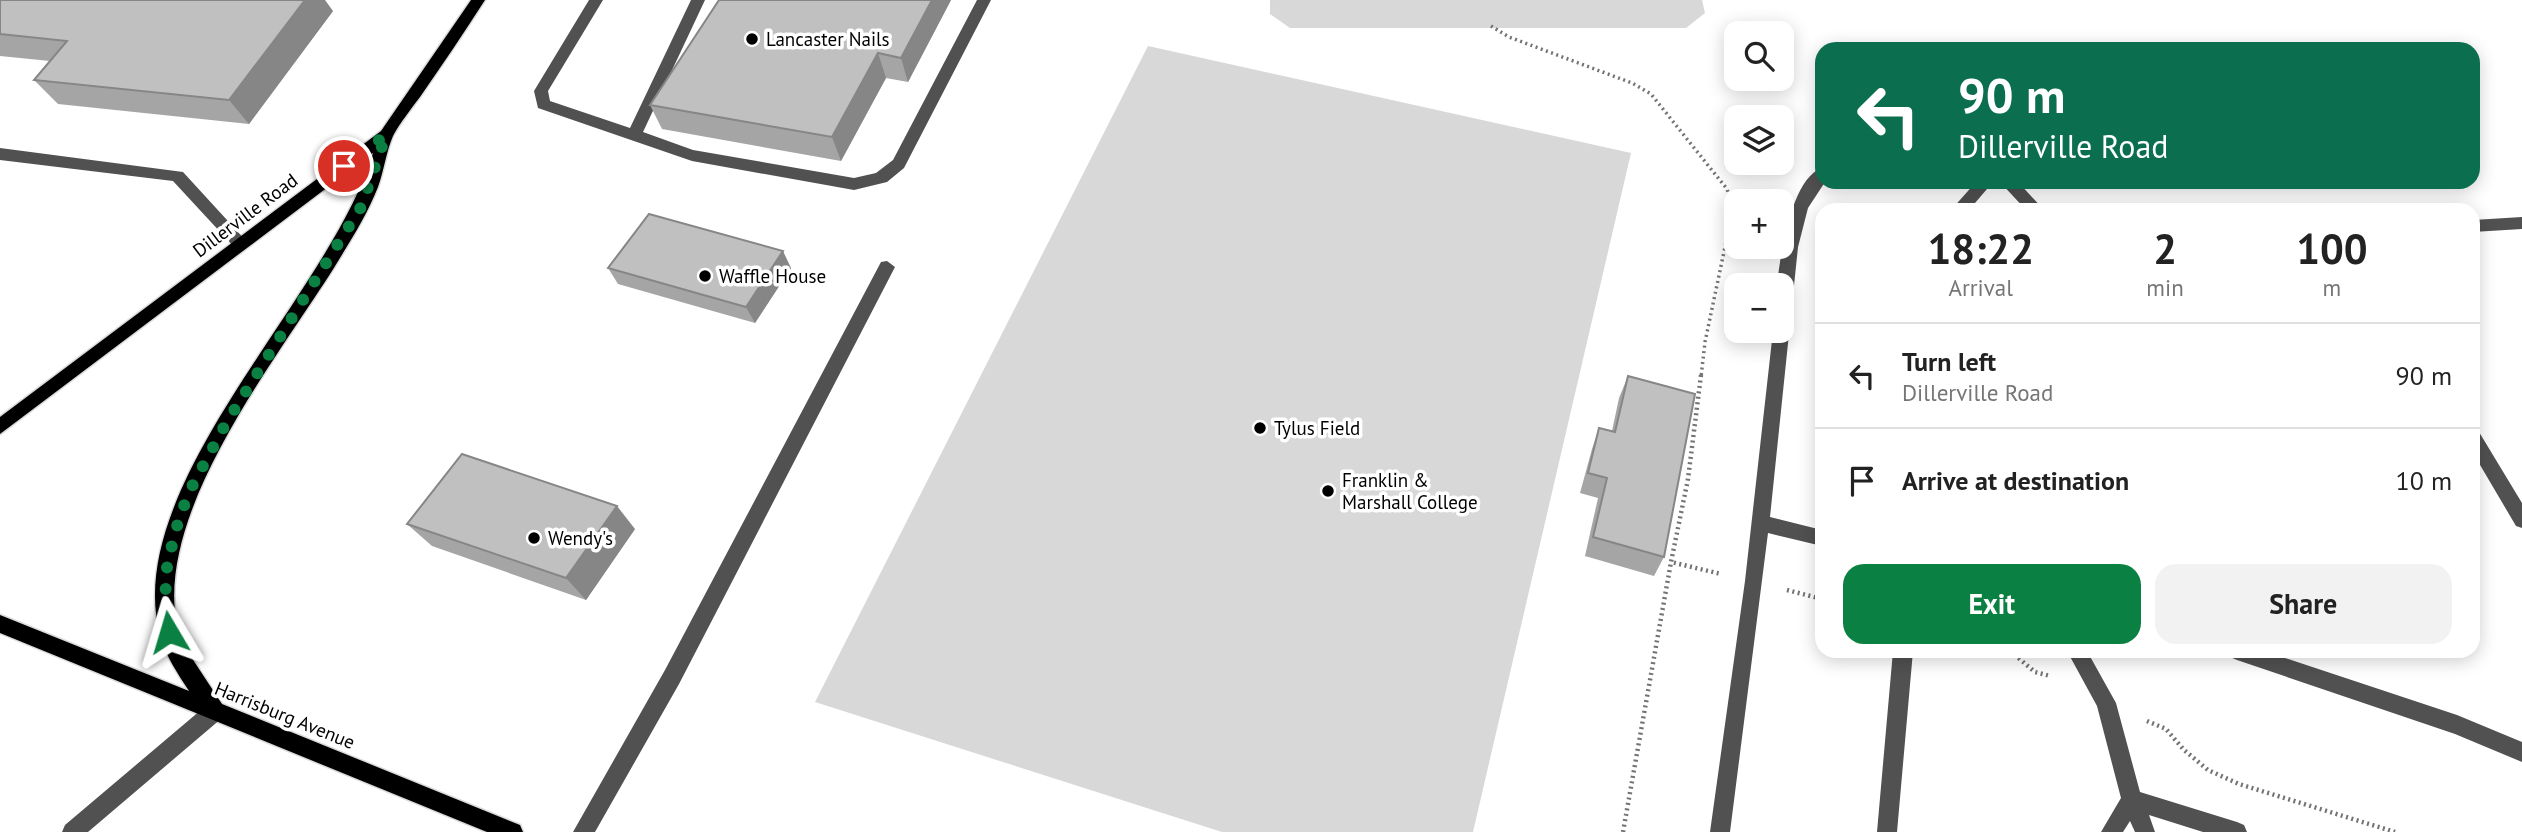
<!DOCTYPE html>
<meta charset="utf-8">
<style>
body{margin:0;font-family:"PT Sans",sans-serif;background:#f2f2f2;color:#222;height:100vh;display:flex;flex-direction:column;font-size:26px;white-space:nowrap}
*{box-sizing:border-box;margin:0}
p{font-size:23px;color:#767676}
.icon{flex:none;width:38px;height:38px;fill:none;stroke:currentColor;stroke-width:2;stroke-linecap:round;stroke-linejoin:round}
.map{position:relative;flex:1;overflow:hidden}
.sheet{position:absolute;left:1815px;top:203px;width:665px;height:455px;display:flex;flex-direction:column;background:#fff;border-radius:21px;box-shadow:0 4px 18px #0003}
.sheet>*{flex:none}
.top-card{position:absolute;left:1815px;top:42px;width:665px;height:147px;border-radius:21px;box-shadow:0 4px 18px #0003;background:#0b6e4f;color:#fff;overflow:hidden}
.tools{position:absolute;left:1724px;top:21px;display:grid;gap:14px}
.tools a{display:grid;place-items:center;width:70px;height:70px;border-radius:14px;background:#fff;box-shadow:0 4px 18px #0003;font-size:35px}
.pin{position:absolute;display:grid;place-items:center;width:60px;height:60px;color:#fff;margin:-30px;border:4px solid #fff;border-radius:50%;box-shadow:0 2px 7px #0007}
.me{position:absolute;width:77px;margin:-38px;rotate:353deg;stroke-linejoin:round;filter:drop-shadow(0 0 5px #0008)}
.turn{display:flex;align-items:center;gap:24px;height:147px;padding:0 28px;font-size:32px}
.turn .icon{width:91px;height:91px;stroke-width:2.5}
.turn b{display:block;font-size:49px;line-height:60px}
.eta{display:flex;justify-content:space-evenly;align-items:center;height:119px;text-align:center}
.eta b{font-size:42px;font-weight:800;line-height:49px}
.button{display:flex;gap:14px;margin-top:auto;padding:14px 28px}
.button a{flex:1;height:80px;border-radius:21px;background:#0b8043;color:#fff;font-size:28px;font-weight:800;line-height:80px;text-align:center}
.button a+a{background:#f2f2f2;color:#222}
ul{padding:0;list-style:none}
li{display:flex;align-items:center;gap:21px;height:105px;padding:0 28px;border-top:2px solid #e0e0e0}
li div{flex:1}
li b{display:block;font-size:26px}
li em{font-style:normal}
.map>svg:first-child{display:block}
</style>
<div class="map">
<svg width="2522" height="832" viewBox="0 0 2522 832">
<rect width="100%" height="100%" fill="#fff"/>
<path fill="#d8d8d8" d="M1270,0H1702L1705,13L1686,28H1290L1270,14Z
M1148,46L1631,153L1473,832H1222L815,702Z"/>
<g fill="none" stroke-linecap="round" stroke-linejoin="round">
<g stroke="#dbdbdb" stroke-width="3">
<path id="major" d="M471,0H485C464,33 442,65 420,97C411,109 400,123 393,136C386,152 384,171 378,187C369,210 356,232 343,253C285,351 139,523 182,643L222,704L520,825L523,832H487L0,633V615L189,691C178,674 165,655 160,635C120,485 331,295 373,153L0,434V417L381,131Z"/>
</g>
<path stroke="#737373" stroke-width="3.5" stroke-dasharray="2 3.5" stroke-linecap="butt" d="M1491,26L1509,37L1632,83L1651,94L1727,189L1733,209L1705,342L1701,377"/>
<path stroke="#737373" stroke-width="4.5" stroke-dasharray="2 3.5" stroke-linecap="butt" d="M1701,375L1688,479L1671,562L1721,574
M1787,590L1822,599
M2010,651L2035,672L2050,676
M2147,721L2166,729L2184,750L2208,770L2239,784L2395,832
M1623,832L1671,562"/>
<path fill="#515151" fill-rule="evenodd" d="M589,0H603L548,91L550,101L630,128L691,0H705L643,132L693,150L854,178L876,173L893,160L977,0H991L904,168L887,182L854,190L692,161L538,108L534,91Z
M0,148L183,172L249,244L241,250L235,248L173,181L0,160Z
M1822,168V182H1825L1808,208L1798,247L1770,517L1822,530V546L1768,533L1730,832H1710L1745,581L1773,331H1782V285H1777C1780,257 1791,178 1822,168Z
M1976,182H1993L1969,210H1951Z
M2000,182H2018L2044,210H2026Z
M2522,217V229L2473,232V220Z
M887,261L895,267L679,684L595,832H573L665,670L881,262Z
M2473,430L2479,432L2522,503V528L2516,526L2473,453Z
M1893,651H1913L1897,832H1877Z
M2067,651H2087L2116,703L2140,792L2237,822L2244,825L2247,832H2203L2149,815L2155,832H2135L2130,821L2123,832H2101L2121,798L2097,706Z
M2227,651H2264L2457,715L2522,742V762L2455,734L2237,660L2230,657Z
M215,702L222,704L225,711L222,718L88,832H62L65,825L208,704Z"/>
<use href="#major" fill="#000" fill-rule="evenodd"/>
</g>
<path fill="#a5a5a5" d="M0,0L333,11L249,124L58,104L34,80L50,61L0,56Z
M719,0H951L908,82L886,78L841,161L662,129L650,105Z
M608,268H791L755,323L618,284Z
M1628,376L1664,557L1654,576L1585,556L1598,498L1580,493L1592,449L1599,428L1612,431L1619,398Z
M407,524L635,529L586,600L432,546Z"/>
<path fill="#868686" d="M305,0H325L333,11L249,124L229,100Z
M932,0H951L908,82L901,58Z
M878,53L886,78L841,161L832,137Z
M783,251L791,268L755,323L746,307Z
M617,506L635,529L586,600L566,578Z"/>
<path fill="#c0c0c0" stroke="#868686" stroke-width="2" d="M0,0H305L229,100L34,80L67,41L0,34Z
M719,0H932L901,58L878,53L832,137L650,105Z
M649,214L783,251L746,307L608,268Z
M1628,376L1695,394L1664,557L1593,537L1607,478L1588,473L1599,428L1615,432Z
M462,454L617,506L566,578L407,524Z"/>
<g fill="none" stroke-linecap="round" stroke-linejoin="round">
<path stroke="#0b8043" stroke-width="12" stroke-dasharray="0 21.6" d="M169,632L165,600L167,567L175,532L188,494L225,425L361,207L386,135L344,166"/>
</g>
<g fill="#000" stroke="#fff" stroke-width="2.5">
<circle cx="752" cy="39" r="7"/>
<circle cx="705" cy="276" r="7"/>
<circle cx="1260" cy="428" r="7"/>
<circle cx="1328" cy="491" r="7"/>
<circle cx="534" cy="538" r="7"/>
</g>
<g text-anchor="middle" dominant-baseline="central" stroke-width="7" stroke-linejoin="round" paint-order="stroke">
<g font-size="19" fill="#000" stroke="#fff" text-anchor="start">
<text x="766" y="39">Lancaster Nails</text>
<text x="719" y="276">Waffle House</text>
<text x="1274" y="428">Tylus Field</text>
<text x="1342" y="480">Franklin &amp;<tspan x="1342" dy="22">Marshall College</tspan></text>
<text x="548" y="538">Wendy's</text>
</g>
<g font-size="19" fill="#000" stroke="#fff">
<text transform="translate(245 215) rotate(-37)">Dillerville Road</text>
<text transform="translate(285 715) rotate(22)">Harrisburg Avenue</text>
</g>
</g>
</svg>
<div class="tools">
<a><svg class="icon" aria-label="search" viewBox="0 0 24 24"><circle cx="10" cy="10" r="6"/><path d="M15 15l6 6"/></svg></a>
<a><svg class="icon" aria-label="layers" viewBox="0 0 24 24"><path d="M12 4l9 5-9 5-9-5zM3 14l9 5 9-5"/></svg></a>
<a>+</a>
<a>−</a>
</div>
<div class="pin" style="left:344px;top:166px;background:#d93025"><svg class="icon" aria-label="arrive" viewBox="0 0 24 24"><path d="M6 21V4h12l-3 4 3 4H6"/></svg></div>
<svg class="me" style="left:169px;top:632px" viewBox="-20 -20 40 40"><path d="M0-17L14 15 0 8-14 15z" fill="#0b8043" stroke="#fff" stroke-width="4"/></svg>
<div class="top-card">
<div class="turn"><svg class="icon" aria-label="left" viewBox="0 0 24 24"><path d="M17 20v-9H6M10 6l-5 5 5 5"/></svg><div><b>90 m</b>Dillerville Road</div></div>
</div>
<section class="sheet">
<div class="eta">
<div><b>18:22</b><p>Arrival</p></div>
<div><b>2</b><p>min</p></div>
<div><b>100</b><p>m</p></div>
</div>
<ul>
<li><svg class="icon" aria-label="left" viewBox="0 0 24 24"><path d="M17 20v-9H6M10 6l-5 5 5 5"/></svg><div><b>Turn left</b><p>Dillerville Road</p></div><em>90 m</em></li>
<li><svg class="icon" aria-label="arrive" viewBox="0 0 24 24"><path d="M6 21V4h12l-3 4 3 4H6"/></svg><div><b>Arrive at destination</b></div><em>10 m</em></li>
</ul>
<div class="button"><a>Exit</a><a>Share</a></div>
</section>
</div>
